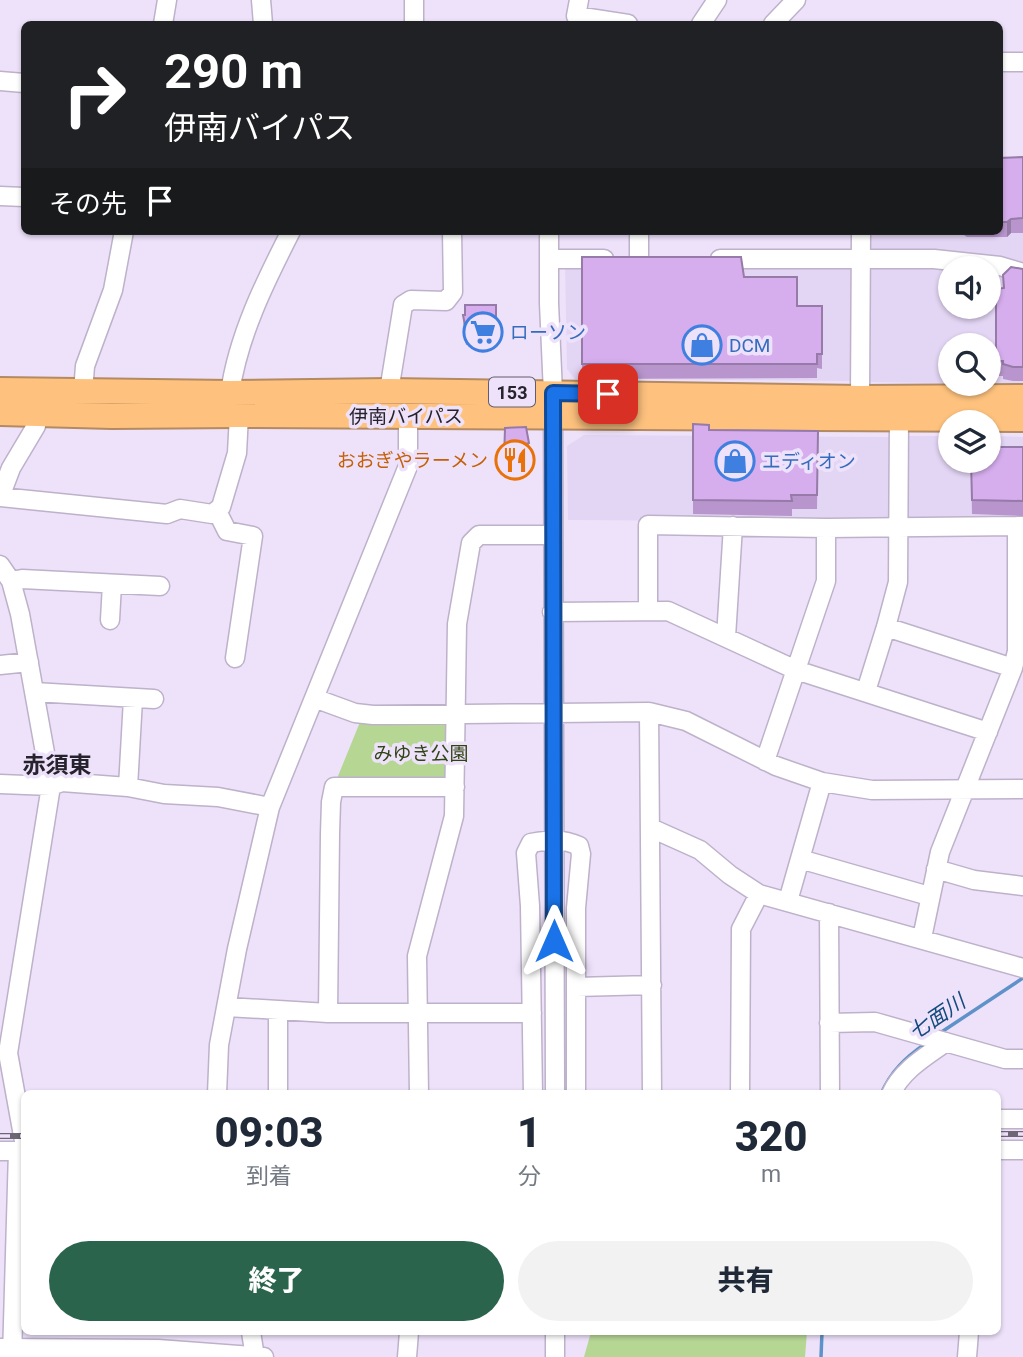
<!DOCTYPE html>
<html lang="ja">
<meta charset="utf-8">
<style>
body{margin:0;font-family:Roboto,"Noto Sans JP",sans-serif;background:#f2f2f3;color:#1f2937;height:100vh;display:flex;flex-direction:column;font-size:26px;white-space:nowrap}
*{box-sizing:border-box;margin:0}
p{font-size:23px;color:#747a83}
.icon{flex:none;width:38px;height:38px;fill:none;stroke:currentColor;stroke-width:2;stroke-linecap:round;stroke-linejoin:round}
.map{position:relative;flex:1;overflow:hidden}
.sheet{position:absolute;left:21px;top:1090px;width:980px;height:245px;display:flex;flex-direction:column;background:#fff;border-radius:10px;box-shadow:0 2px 5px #0004}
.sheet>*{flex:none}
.guide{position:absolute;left:21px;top:21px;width:982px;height:214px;border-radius:10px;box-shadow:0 2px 5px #0004;background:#202124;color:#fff;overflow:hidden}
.fabs{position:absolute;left:938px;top:256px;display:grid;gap:14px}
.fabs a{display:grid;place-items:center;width:63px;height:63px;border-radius:50%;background:#fff;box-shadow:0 2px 5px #0004;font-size:35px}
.pin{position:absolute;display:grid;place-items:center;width:60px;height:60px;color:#fff;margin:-30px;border-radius:14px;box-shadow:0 4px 10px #0006}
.me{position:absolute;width:77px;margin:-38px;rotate:0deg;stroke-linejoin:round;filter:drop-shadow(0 0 5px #0008)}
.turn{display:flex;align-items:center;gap:24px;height:147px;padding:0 28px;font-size:32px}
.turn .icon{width:91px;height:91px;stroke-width:2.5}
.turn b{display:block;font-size:49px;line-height:60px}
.then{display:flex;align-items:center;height:66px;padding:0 28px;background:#0003;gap:14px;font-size:26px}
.eta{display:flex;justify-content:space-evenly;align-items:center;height:119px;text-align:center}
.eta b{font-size:42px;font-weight:800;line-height:49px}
.cta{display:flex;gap:14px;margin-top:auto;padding:14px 28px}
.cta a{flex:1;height:80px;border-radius:42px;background:#2b644d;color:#fff;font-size:28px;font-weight:800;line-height:80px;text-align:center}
.cta a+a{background:#f2f2f3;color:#1f2937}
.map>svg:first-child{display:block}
</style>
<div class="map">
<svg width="1023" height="1357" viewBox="0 0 1023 1357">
<rect width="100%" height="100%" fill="#eee2fb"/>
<path fill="#e3d5f4" d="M1023,165V265L867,254V231H999Z
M565,263L853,267V381L575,379L567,369Z
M867,268H950V306H989V270L1023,278V383H989V345H950V383L866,382Z
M584,435L892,437L890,522L568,520L567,446Z
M908,436H950V460H989V436L1023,437V523L906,522L904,439Z"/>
<path fill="#b6d694" d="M360,722L445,725L449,729L450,776L445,782L336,781Z
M591,1332H807L805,1357H584Z"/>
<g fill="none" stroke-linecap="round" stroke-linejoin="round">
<path stroke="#5f92c8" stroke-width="3.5" d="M940,1033L1023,978
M881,1094C891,1071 905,1058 925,1044
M821,1357L822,1332"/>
<g stroke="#bdb2ca" stroke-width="21">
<path id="minor" d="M261,0L263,24
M414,0V24
M579,0L576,16L628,24
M163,24L167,0
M701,24L717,0
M773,24L796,0
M999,62H1023
M0,81L24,83
M0,196L24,197
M549,231V303L553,393L555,1094
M639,231V258
M550,259H604
M720,259H934L1000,266L1023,273
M389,391L403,305L411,300L446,301L453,292L452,231
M83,392L85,366L113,290L124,231
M230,393C238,336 265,282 291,231
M860,398L861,231
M0,497L167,514L180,509L212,514L221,507L237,453L239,415
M0,497L11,468L36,426
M217,511L227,531L253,536L235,658
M0,565L11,581L20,614L51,786L8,1053L24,1141
M11,581L22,579L160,586
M648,611V525L826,528L1023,526
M552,612L668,611L796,670L988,732
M110,620L112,584
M886,627L1013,668
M726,637L733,526
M0,665L29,662
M866,691L886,627L898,582L899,417
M34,692L154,699
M314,698L355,713L373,715L649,712L686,721L776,766L822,782L872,790L1023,789
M649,712L652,1094
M765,761L826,581V528
M0,784L51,786L62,782L128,787L164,794L218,797L270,807
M128,787L133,699
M651,828L700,850L730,875L759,894L1023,968
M800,859L929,896
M936,869L974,880L1023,886
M788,901L822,782
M829,913L830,1094
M922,938L940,852L1013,668L1017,651V526
M576,987L652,985
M227,1007L328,1013H532
M278,1011V1094
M328,1013L330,834L331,802L334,787H455
M829,1023L875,1022L1005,1059H1023
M217,1094L219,1045L237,949L270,807L408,466V416
M419,1094L417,956L454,816L457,624L471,543L479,535H552
M533,1094L530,906L526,853L531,843C549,840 562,838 579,846L581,854L576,908V1094
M740,1094L741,929L759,894
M891,1094C902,1070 925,1057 946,1042
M998,1119H1023
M998,1150H1023
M0,1151H24
M251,1332L255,1357
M0,1348L158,1349L264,1357
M12,1357L18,1151
M407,1357L409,1332
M555,1357V1332
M967,1357L969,1332"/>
</g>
<g stroke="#b38a61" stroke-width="28">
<path id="highway" d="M0,390L230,393L389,391L860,398L1023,397
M0,413L112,416L239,415L1023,419"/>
</g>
<use href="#minor" stroke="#fff" stroke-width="18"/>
<use href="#highway" stroke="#fec27e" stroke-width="24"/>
<g stroke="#6d6675" stroke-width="6">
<path id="rail" d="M998,1134H1023
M0,1136H24"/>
</g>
<use href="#rail" stroke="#eee2fb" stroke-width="3.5" stroke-dasharray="10" stroke-linecap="butt"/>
</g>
<path fill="#b896cd" d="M1023,157V233H1011L1007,237H967L958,231H999V158Z
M929,231H946V233H929Z
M582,257L797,306H822V369L817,368V378L582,379Z
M1023,269V381H1013L1003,379V376H996V289L1003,288Z
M465,305H496V345H466L463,330Z
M693,424L709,430L818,431L817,509H792V516L693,514Z
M505,428L529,443V458L527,459V475L504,474Z
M1023,447V516L972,514L971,460Z"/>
<path fill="#967aa7" d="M1011,219V233L1007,237V222Z"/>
<path fill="#d6aeee" stroke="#967aa7" stroke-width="2" d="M1023,157V218L1011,219L1007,222H999V158Z
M582,257H741L744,277H797V306H822V354H817V364H582Z
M1011,267L1023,269V367H1013L1003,364V361H996V289L1004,288L1003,275Z
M465,305H496V331H466L463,315H465Z
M693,424L709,425V430L818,431L817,495H791L792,501L693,500Z
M526,427L529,443L526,444L527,460H504L505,428Z
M989,447H1023V501L972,500L971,460H989Z"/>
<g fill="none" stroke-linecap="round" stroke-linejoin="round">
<g stroke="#114b97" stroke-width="18">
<path id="route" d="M554,941L553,393L608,394"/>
</g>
<use href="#route" stroke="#1a73e8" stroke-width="12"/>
</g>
<defs>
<g id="supermarket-ring" transform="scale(2.0125)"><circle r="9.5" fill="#eee2fb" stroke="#3f7fe0" stroke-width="1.5"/><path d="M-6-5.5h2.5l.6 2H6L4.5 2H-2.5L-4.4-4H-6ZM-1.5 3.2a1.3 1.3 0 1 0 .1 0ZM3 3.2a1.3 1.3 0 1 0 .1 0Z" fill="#3f7fe0"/></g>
<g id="shop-ring" transform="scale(2.0125)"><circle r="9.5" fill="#eee2fb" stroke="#3f7fe0" stroke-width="1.5"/><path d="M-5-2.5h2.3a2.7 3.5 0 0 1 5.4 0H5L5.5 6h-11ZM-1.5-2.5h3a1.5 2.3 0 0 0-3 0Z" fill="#3f7fe0"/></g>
<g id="restaurant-ring" transform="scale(2.0125)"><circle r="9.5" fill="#eee2fb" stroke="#e8710a" stroke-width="1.5"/><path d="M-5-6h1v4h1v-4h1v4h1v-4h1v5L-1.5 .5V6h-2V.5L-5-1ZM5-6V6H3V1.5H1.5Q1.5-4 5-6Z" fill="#e8710a"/></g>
</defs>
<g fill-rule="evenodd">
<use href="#supermarket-ring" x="483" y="332"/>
<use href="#shop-ring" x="702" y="345"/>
<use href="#restaurant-ring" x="515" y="460"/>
<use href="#shop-ring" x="735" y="461"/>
</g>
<g text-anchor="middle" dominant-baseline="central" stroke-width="7" stroke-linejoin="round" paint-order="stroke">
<rect fill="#eee2fb" stroke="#635c6a" stroke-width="2" x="489" y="377.5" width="46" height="29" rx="5"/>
<g font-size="18" font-weight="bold" fill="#27232c">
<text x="512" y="392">153</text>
</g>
<g font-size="19" fill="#366cbe" stroke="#eee2fb" text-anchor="start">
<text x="510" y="332">ローソン</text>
<text x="729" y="345">DCM</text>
<text x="762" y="461">エディオン</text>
</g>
<g font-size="19" fill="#27232c" stroke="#eee2fb">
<text x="406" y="416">伊南バイパス</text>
</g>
<g font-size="19" fill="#c56008" stroke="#eee2fb" text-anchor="end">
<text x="488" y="460">おおぎやラーメン</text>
</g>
<g font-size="19" fill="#2f4413" stroke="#eee2fb">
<text x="421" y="753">みゆき公園</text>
</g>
<g font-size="21" font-style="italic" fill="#144b7e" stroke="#eee2fb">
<text transform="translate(937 1017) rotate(-34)">七面川</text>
</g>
<g font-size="23" font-weight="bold" fill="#27232c" stroke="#eee2fb">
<text x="57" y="765">赤須東</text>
</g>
</g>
</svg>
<div class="fabs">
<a><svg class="icon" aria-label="sound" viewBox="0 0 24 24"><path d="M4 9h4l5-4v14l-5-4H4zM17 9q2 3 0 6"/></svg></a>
<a><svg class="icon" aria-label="search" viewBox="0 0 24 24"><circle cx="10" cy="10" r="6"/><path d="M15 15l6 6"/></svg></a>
<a><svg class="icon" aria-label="layers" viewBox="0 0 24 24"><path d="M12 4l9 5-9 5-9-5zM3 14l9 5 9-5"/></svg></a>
</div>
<div class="pin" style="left:608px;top:394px;background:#d93025"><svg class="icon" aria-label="arrive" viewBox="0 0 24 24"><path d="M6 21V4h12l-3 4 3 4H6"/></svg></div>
<svg class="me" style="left:554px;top:941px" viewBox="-20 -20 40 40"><path d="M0-17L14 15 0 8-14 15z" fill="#1a73e8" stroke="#fff" stroke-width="4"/></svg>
<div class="guide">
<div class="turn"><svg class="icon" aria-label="right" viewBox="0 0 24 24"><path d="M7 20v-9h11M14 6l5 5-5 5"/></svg><div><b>290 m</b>伊南バイパス</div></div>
<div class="then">その先<svg class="icon" aria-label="arrive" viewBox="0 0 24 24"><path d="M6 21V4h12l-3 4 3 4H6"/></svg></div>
</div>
<section class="sheet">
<div class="eta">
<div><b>09:03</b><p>到着</p></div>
<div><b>1</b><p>分</p></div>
<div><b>320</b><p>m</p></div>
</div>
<div class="cta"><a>終了</a><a>共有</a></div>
</section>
</div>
